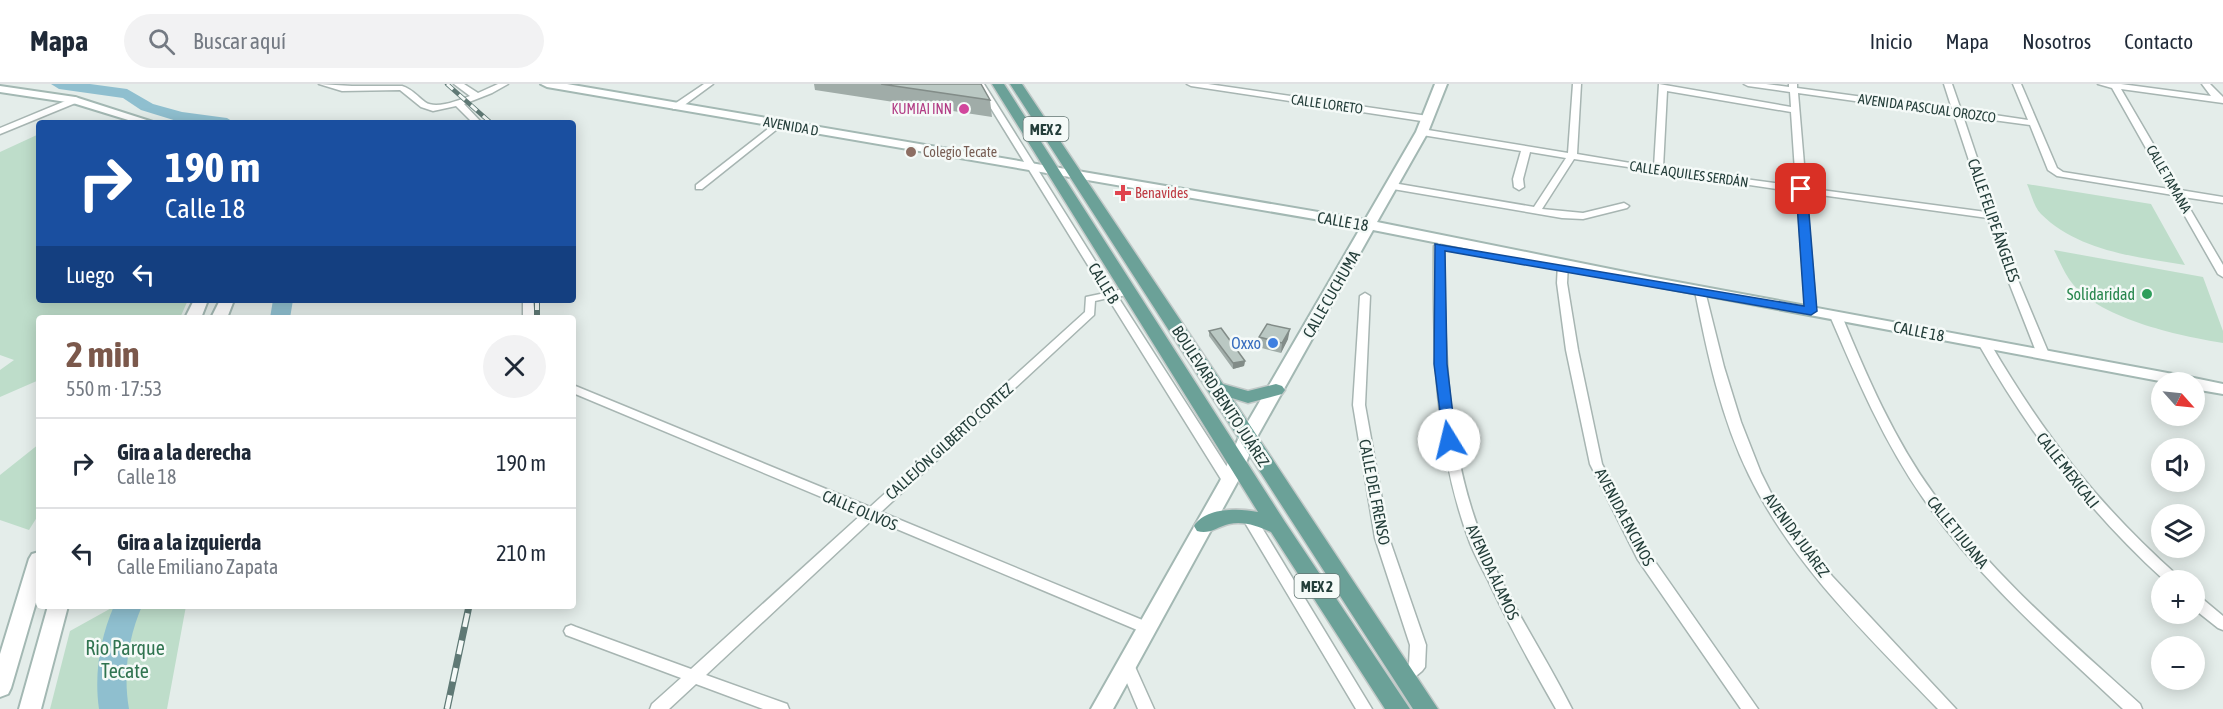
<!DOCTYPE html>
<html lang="es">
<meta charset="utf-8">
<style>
body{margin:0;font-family:"Asap Condensed",sans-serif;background:#f2f2f3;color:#1f2937;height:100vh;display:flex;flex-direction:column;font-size:22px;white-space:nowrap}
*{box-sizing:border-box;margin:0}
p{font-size:20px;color:#747a83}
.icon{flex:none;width:33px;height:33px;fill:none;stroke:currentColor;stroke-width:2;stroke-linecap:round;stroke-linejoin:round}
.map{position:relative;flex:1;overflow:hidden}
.panel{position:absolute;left:36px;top:231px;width:540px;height:294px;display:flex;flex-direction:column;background:#fff;border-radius:6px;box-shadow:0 3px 15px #0003}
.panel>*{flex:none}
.guide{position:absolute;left:36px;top:36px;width:540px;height:183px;border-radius:6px;box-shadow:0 3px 15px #0003;background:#1a4fa0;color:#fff;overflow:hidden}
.needle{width:39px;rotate:117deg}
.controls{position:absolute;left:2151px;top:288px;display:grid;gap:12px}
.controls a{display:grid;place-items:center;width:54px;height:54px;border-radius:50%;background:#fff;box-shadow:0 3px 15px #0003;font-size:30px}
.pin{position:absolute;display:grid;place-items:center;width:51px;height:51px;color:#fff;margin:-26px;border-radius:12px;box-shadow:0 3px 9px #0006}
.me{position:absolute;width:66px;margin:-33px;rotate:351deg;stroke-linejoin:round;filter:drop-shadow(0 0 4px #0008)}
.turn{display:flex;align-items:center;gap:21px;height:126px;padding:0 30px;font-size:27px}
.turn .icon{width:78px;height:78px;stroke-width:2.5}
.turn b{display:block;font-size:42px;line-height:51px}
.then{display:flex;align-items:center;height:57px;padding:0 30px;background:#0003;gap:12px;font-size:22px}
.round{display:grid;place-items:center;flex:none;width:63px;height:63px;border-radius:32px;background:#f2f2f3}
.head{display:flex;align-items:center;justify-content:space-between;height:102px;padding:0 30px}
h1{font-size:36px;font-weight:700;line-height:45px;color:#7b584b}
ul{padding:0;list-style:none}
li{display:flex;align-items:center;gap:18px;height:90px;padding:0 30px;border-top:2px solid #e0e1e3}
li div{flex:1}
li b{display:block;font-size:22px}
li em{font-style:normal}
header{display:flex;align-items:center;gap:36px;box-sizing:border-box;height:84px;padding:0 30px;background:#fff;border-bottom:2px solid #e0e1e3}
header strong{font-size:28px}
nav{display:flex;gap:33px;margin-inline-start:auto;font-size:21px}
.search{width:420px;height:54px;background:#f2f2f3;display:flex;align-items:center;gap:15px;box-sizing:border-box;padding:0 21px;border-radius:33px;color:#747a83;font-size:22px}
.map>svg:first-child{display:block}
</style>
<header>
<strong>Mapa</strong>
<div class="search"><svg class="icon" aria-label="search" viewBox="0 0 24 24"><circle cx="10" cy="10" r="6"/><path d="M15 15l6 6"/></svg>Buscar aquí</div>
<nav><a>Inicio</a><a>Mapa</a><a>Nosotros</a><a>Contacto</a></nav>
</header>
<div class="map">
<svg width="2223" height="625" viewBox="0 0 2223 625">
<rect width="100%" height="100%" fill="#e4edea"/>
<path fill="#beddca" d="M39,50V216H188L180,234H39V296L0,313V286L14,276L0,271V68Z
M2027,100L2151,120L2185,181C2136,173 2078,167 2041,130C2034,123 2031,109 2027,100Z
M2054,166L2203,193L2223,247V259C2179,252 2095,234 2069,195C2063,186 2059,176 2054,166Z
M39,360V430L29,446L0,436V391Z
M115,522H186L167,625H50L70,547Z"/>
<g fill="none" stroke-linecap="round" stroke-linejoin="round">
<path fill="#8fbfcf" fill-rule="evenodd" d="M51,0H90L127,5L153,20L182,28L227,34L235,39L180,38L141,26L123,14L59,5Z
M273,216H293L290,234H270Z
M114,522H142C128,554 123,590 129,625H99C94,590 100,554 114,522Z"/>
<g stroke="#a7b5b2" stroke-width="3">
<path id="street" d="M319,0L352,2H402C412,5 417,12 425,18C436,26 459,16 470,12L454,0H464L478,9L498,0H508L492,9L464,20L482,39H473L456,22L433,27L421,23L400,6L342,7Z
M704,0H713L679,25H673V21Z
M976,0H984L1114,207L1129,204L1134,207L1133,209L1118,213L1236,397L1234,400H1224L1108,214L1095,217L1094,231L881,428L1152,540L1154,544L1152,548L1147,550L1142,548L873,435L706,591L787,620L789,625H763L696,600L669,625H650L652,620L681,594L566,551L564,547L566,543L571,541L576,543L691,585L862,430L573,309V301L870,423L1085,228L1086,213L1105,209Z
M1187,0H1208L1428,32L1432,35L1428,38L1191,2Z
M1573,0H1581L1577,70L1654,83L1659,0L1791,23L1790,8L1748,2L1744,0H1766L1789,3V0H1797V4L1952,25L1944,0H1952L1961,26L2028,36L2013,0H2021L2057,84L2063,88L2169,105L2112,4L2098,0H2121L2211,12L2202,0H2210L2223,13V19L2121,5L2180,106L2223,113V119L2183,113L2223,181V193L2218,190L2173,111L2057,92L2048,86L2030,41L1963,32L2018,196L2049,270L2047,272H2039L2037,270L2008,196L1988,134L1806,109L1816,227L1811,230L1806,227L1797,108L1574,75L1542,125L1583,129L1624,119L1629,122L1627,124L1583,135L1562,134L1393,105L1388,102L1393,99L1534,123L1566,74L1530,68L1523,95L1524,103L1519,106L1514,103L1513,95L1521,67L1422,51L1418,48L1422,45L1568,69ZM1667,7L1791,28L1796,102L1663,84ZM1798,9L1954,31L1986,128L1806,104Z
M75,13L78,14V18L0,50V44Z
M778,37L781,38V42L702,105H696V101Z
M1439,159L1444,162C1444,261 1446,371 1486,464C1510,520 1545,571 1572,625H1556C1532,583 1508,540 1488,496C1482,484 1475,472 1470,459C1434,364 1433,262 1434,162Z
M1563,176L1568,179L1567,199L1578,266L1602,380L1649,469L1758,625H1741L1638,476L1590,380L1566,266L1557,199L1558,179Z
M1700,204L1705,207L1724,283L1741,338L1761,389L1771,409L1789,436L1832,492L1956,625H1938C1869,553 1793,482 1749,391C1721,334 1707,269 1695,207Z
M1365,209L1370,212L1365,321L1389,454L1426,561L1425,583L1422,587L1410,597L1405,599L1400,597L1397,593L1409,580L1410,561L1375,454L1353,321L1360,212Z
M523,216H533L535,234H523Z
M1836,229L1842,232C1867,293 1894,355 1933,409C1991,490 2067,554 2140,620L2142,625H2123C2053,559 1978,495 1923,414C1884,358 1857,295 1830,232Z
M1984,256L1990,259C2043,350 2099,422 2178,492L2180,496H2164C2087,426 2030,350 1978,259Z
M1248,427L1253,429L1372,625H1356L1241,432L1243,429Z
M2194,511L2199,512L2223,532V546L2218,544L2194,525Z
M1127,574L1132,576L1154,625H1138L1119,580L1122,576Z"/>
</g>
<g stroke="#a3b8b3" stroke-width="4">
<path id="secondary" d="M541,0H567L1365,136L1416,48L1435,0H1447L1428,48L1377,138L1650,193L2189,293L2223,300V310L2194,305V298H2165L1650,201L1373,146L1257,353L1238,397L1113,625H1091L1220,397L1239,353L1361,143L547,3Z
M0,2L75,13L156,39H138L73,19L0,8Z
M194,216H208L201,234H185Z
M220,216H234L227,234H211Z
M39,468V508L11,604L8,610L0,613V570L29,475L32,470Z
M48,522H68L41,625H19Z"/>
</g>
<g stroke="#c2c9c8" stroke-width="3">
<path id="primary" d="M992,0H1004L1285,438L1410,625H1385L1271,448C1257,442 1244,437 1229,440C1217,443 1209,451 1197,447L1194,442C1205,423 1240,424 1258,428Z
M1010,0H1022L1223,300L1248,307L1276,300L1282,302L1285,306L1282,310L1248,319L1232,314L1438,625H1413Z"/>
</g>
<use href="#street" fill="#fff" fill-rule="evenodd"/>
<use href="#secondary" fill="#fff" fill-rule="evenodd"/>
<use href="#primary" fill="#6ba198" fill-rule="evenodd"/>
<g stroke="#5f7975" stroke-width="4.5">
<path id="rail-far2" d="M447,0L491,39"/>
</g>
<g stroke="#5f7975" stroke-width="6">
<path id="rail-far1" d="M537,216V234"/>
</g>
<g stroke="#5f7975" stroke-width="7">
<path id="rail" d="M447,625L469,522"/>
</g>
<use href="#rail-far2" stroke="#f5faf8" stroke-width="3" stroke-dasharray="8" stroke-linecap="butt"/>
<use href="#rail-far1" stroke="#f5faf8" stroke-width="4" stroke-dasharray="10" stroke-linecap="butt"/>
<use href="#rail" stroke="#f5faf8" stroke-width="4.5" stroke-dasharray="14" stroke-linecap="butt"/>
</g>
<path fill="#a0aca8" d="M814,0H981L990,16L992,33L815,6Z
M1209,247L1245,277L1244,282L1233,285L1209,252Z
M1259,253L1288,255L1281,269L1258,263Z"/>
<path fill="#828c88" d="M1290,245L1288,255L1281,269L1282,259Z
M1245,277L1244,282L1233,285V279Z"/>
<path fill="#bac8c3" stroke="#828c88" stroke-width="1.5" d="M881,0H981L990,16Z
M1267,240L1290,245L1282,259L1259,253Z
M1221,244L1245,277L1233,279L1209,247Z"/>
<path fill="#1a73e8" stroke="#114b97" stroke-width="1.5" d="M1801,102L1807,105L1817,227L1811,231L1445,167L1447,280L1456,356L1449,360L1444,359L1434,280L1435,160L1804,222L1796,105Z"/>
<circle fill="#d1479c" stroke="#f5faf8" stroke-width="2" cx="964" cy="25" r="6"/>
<circle fill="#8d6e63" stroke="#f5faf8" stroke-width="2" cx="911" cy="68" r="6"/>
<path fill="#e0444e" stroke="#f5faf8" stroke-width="2" d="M1120 100h6v6h6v6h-6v6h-6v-6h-6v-6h6z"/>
<circle fill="#2e9e5b" stroke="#f5faf8" stroke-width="2" cx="2147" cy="210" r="6"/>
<circle fill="#3f7fe0" stroke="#f5faf8" stroke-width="2" cx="1273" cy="259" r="6"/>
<g text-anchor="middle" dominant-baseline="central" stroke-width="5" stroke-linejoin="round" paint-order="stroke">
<g font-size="14" fill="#243e3a" stroke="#f5faf8">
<text transform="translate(1327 20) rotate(8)">CALLE LORETO</text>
<text transform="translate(1927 24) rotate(8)">AVENIDA PASCUAL OROZCO</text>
<text transform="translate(791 42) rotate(10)">AVENIDA D</text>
<text transform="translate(1689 90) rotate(8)">CALLE AQUILES SERDÁN</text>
<text transform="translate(2169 95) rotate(60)">CALLE TAMANA</text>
</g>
<g font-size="14" fill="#b23c85" stroke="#f5faf8" text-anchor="end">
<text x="952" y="25">KUMIAI INN</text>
</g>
<g font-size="14" fill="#785e54" stroke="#f5faf8" text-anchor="start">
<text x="923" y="68">Colegio Tecate</text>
</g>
<g font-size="14" fill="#be3a42" stroke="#f5faf8" text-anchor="start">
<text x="1135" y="109">Benavides</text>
</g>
<g fill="#f5faf8" stroke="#637673" stroke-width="1.5">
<rect x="1023.5" y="33" width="45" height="24" rx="4.5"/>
<rect x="1294.5" y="490" width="45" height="24" rx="4.5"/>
</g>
<g font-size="15" font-weight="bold" fill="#243e3a">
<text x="1046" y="45">MEX 2</text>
<text x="1317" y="502">MEX 2</text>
</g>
<g font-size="16" fill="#243e3a" stroke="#f5faf8">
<text transform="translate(1994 136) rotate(71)">CALLE FELIPE ÁNGELES</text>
<text transform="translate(1343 137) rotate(10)">CALLE 18</text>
<text transform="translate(1104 199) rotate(59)">CALLE B</text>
<text transform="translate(1331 210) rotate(-60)">CALLE CUCHUMA</text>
<text transform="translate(1919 247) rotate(11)">CALLE 18</text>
<text transform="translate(1221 312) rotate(57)">BOULEVARD BENITO JUÁREZ</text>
<text transform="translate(949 357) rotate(-42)">CALLEJÓN GILBERTO CORTEZ</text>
<text transform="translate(2068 386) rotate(52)">CALLE MEXICALI</text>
<text transform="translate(1375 408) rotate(79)">CALLE DEL FRENSO</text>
<text transform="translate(860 426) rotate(23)">CALLE OLIVOS</text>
<text transform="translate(1625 433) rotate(62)">AVENIDA ENCINOS</text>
<text transform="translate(1958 448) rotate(51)">CALLE TIJUANA</text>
<text transform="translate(1797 451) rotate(54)">AVENIDA JUÁREZ</text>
<text transform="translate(1493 488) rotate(65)">AVENIDA ÁLAMOS</text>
</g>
<g font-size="16" fill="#27864d" stroke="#f5faf8" text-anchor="end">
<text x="2135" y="210">Solidaridad</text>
</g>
<g font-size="16" fill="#366cbe" stroke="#f5faf8" text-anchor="end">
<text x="1261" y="259">Oxxo</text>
</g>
<g font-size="20" fill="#307450" stroke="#f5faf8">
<text x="125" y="563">Rio Parque<tspan x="125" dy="23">Tecate</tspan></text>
</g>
</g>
</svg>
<div class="controls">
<a><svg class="needle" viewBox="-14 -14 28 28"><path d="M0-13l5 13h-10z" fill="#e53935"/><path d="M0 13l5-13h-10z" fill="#747a83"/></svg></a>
<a><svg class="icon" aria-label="sound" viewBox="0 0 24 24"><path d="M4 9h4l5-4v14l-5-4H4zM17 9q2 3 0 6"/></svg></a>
<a><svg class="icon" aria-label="layers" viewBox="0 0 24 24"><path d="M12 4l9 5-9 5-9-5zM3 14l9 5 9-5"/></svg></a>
<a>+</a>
<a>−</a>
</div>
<div class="pin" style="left:1801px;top:105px;background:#d93025"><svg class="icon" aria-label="arrive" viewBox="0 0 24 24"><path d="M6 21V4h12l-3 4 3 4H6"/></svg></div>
<svg class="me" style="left:1449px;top:356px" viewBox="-20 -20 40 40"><circle r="19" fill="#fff"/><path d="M0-13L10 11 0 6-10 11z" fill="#1a73e8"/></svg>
<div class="guide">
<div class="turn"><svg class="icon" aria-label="right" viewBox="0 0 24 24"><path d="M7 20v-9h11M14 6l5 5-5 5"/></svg><div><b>190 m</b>Calle 18</div></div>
<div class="then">Luego<svg class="icon" aria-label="left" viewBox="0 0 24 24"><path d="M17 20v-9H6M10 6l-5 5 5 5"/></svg></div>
</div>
<section class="panel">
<div class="head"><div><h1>2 min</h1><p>550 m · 17:53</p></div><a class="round"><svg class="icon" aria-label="close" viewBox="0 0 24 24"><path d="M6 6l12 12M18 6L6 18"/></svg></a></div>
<ul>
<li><svg class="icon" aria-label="right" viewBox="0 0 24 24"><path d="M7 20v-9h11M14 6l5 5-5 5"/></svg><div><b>Gira a la derecha</b><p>Calle 18</p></div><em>190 m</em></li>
<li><svg class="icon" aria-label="left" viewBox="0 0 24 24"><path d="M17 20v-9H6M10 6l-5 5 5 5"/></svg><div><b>Gira a la izquierda</b><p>Calle Emiliano Zapata</p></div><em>210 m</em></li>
</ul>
</section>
</div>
